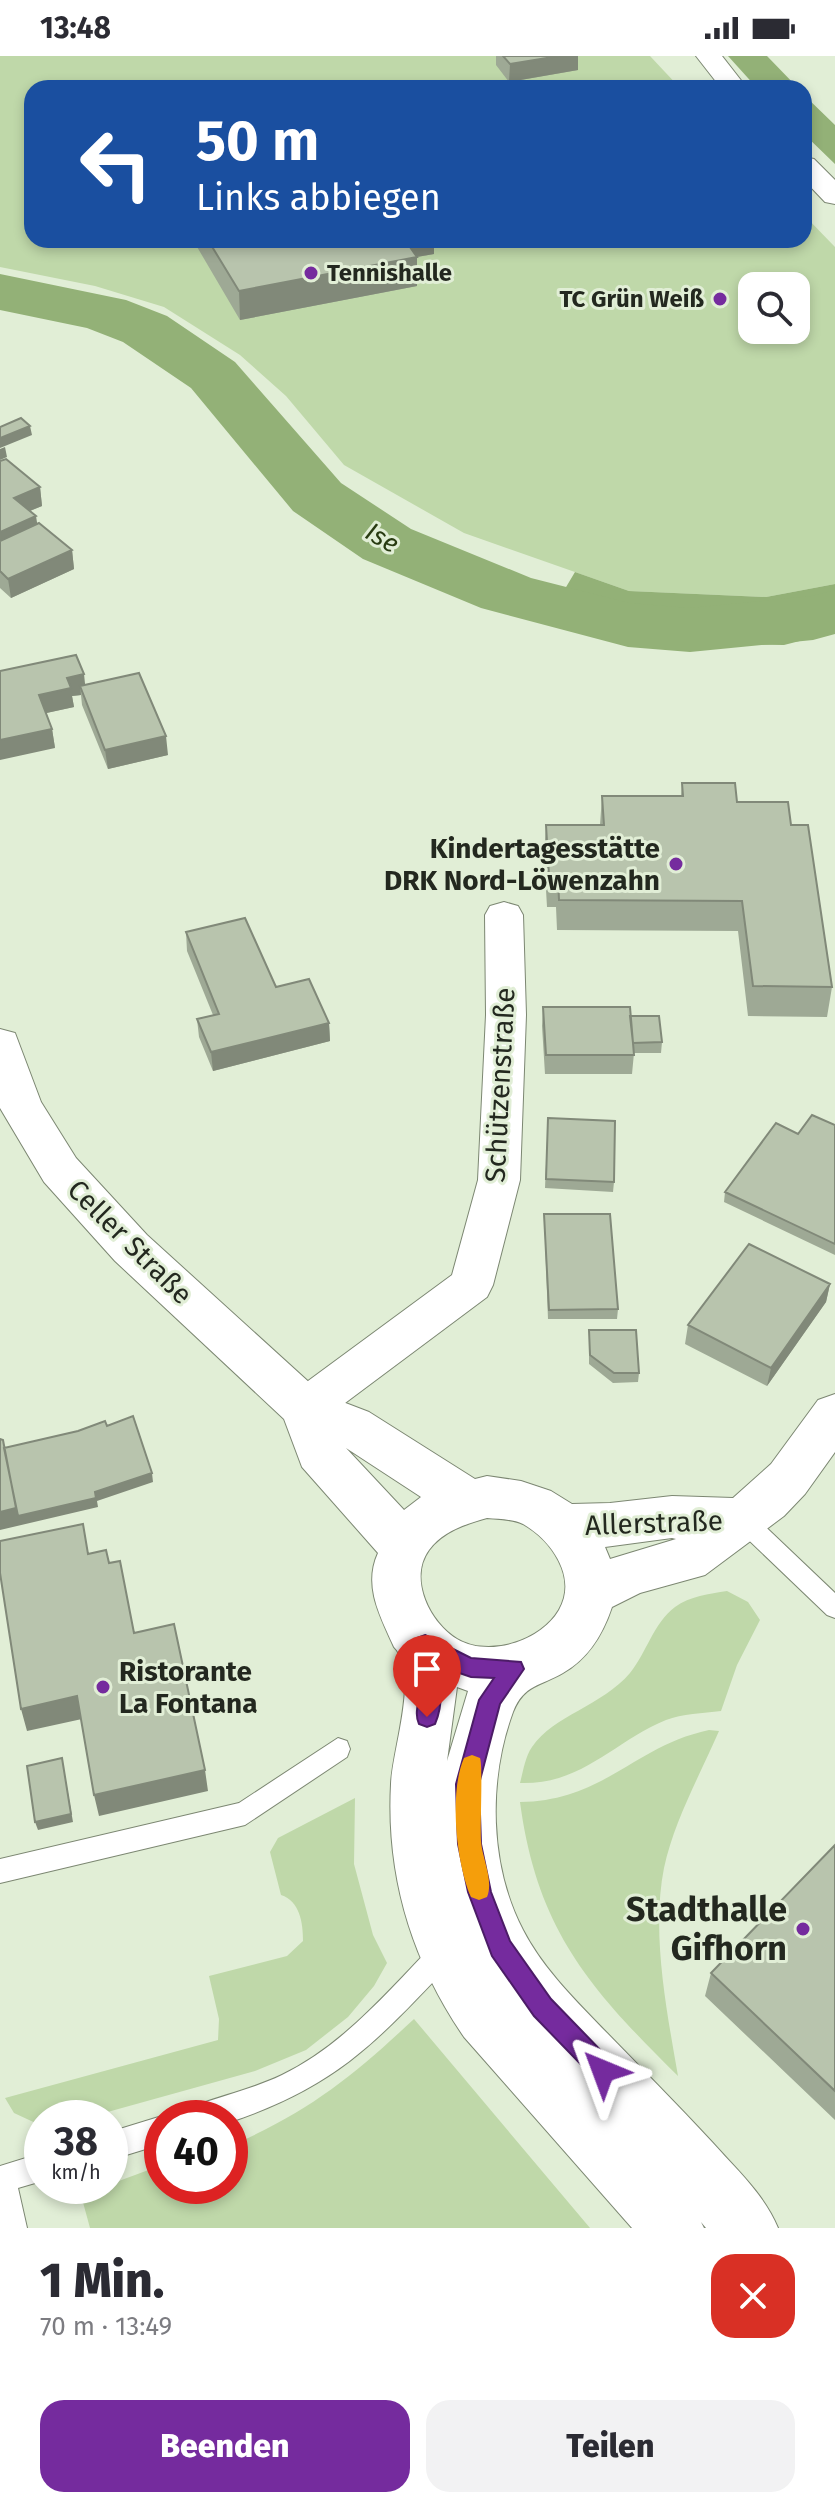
<!DOCTYPE html>
<html lang="de">
<meta charset="utf-8">
<style>
body{margin:0;font-family:"Fira Sans",sans-serif;background:#f2f2f3;color:#2b2b33;height:100vh;display:flex;flex-direction:column;font-size:30px;white-space:nowrap}
*{box-sizing:border-box;margin:0}
p{font-size:26px;color:#7c7c81}
.icon{flex:none;width:44px;height:44px;fill:none;stroke:currentColor;stroke-width:2;stroke-linecap:round;stroke-linejoin:round}
.map{position:relative;height:2172px;overflow:hidden}
.drawer{display:flex;flex-direction:column;background:#fff;flex:1}
.drawer>*{flex:none}
.top-card{position:absolute;left:24px;top:24px;width:788px;height:168px;border-radius:24px;box-shadow:0 4px 12px #0003;background:#1a4fa0;color:#fff;overflow:hidden}
.controls{position:absolute;left:738px;top:216px;display:grid;gap:16px}
.controls a{display:grid;place-items:center;width:72px;height:72px;border-radius:16px;background:#fff;box-shadow:0 4px 12px #0003;font-size:40px}
.speed{position:absolute;left:24px;top:2044px;display:flex;gap:16px;font-size:40px;font-weight:700;text-align:center}
.speed>*{display:grid;place-content:center;width:104px;height:104px;border-radius:50%;background:#fff;box-shadow:0 4px 12px #0003;line-height:1}
.speed small{font-size:20px;font-weight:400}
.speed .limit{border:12px solid #d22;background:#fff;color:#111}
.pin{position:absolute;display:grid;place-items:center;width:68px;height:68px;color:#fff;margin:-82px -34px;border-radius:50% 50% 50% 0;rotate:-45deg;box-shadow:0 0 8px #0007}
.pin .icon{rotate:45deg}
.me{position:absolute;width:88px;margin:-44px;rotate:316deg;stroke-linejoin:round;filter:drop-shadow(0 0 6px #0008)}
.turn{display:flex;align-items:center;gap:28px;height:168px;padding:0 40px;font-size:36px}
.turn .icon{width:104px;height:104px;stroke-width:2.5}
.turn b{display:block;font-size:56px;line-height:68px}
.round{display:grid;place-items:center;flex:none;width:84px;height:84px;border-radius:24px;background:#f2f2f3}
.head{display:flex;align-items:center;justify-content:space-between;height:136px;padding:0 40px}
h1{font-size:48px;font-weight:800;line-height:60px}
.action{display:flex;gap:16px;margin-top:auto;padding:16px 40px}
.action a{flex:1;height:92px;border-radius:24px;background:#752b9e;color:#fff;font-size:32px;font-weight:800;line-height:92px;text-align:center}
.action a+a{background:#f2f2f3;color:#2b2b33}
.status{display:flex;justify-content:space-between;align-items:center;height:56px;padding:0 40px;background:#fff;direction:ltr}
.status svg{height:22px;fill:currentColor}
.map>svg:first-child{display:block}
</style>
<div class="status"><b>13:48</b><svg viewBox="0 0 49 12"><path d="M0 12V9h3v3zM5 12V6h3v6zM10 12V3h3v9zM15 12V0h3v12zM26 1h20v11H26zM47 4h2v5h-2z"/></svg></div>
<div class="map">
<svg width="835" height="2172" viewBox="0 0 835 2172">
<rect width="100%" height="100%" fill="#e1eed6"/>
<path fill="#bfd8a9" fill-rule="evenodd" d="M0,0H650L680,32H32V184H804V159L835,191V528L766,541L629,535L464,477L344,409L286,340L240,299L164,251L95,230L0,211ZM752,230H796V274H752Z
M727,1535L748,1546L760,1564L737,1609L721,1655C703,1657 682,1658 666,1664C613,1686 582,1729 520,1727C523,1716 525,1701 532,1691C554,1659 602,1650 630,1617C647,1596 653,1568 675,1551C690,1540 709,1538 727,1535Z
M709,1674L719,1675C700,1719 674,1765 664,1812C651,1877 667,1956 678,2020C590,1933 537,1874 520,1746C604,1745 634,1690 709,1674Z
M355,1742L354,1808L373,1879L387,1907L374,1930L348,1961L306,1994L255,2015L86,2062H42V2070L14,2057L5,2042L218,1984L219,1963L209,1920L287,1900L303,1885C303,1867 300,1845 281,1839L270,1796L278,1782Z
M414,1963L590,2172H90L81,2139L162,2109V2130H230V2090C309,2056 353,2020 414,1963Z"/>
<path fill="#93b177" d="M728,0H767L798,32H757Z
M804,39L835,69V108L804,78Z
M575,516L629,535L766,541L835,528V576L784,589L648,588L550,558Z"/>
<g fill="none" stroke-linecap="round" stroke-linejoin="round">
<path fill="#93b177" fill-rule="evenodd" d="M0,218L126,244L167,260L235,306L341,427L411,473L531,522L629,547L690,552L811,540L835,534V578L813,584L690,596L628,591L481,552L363,503L293,455L191,332L123,286L87,272L0,254Z"/>
<g stroke="#7c8772" stroke-width="2">
<path id="service" d="M743,1454L751,1457L835,1537V1562L827,1559L735,1471L732,1464L735,1457Z
M338,1682L347,1685L350,1693L347,1701L245,1769L0,1827V1803L239,1747Z
M445,1882L454,1886L458,1895L454,1904C378,1984 338,2030 230,2066V2062H185L189,2052C220,2040 253,2033 282,2019C344,1989 389,1934 436,1886Z
M162,2060L166,2062H162V2088L110,2104V2076Z
M42,2097V2125L18,2132L27,2172H0V2110Z"/>
</g>
<g stroke="#7c8772" stroke-width="2">
<path id="minor" d="M696,0H722L747,32H721Z
M804,101L814,103L835,124V148L825,146L804,124Z
M504,846L518,850L523,859L526,959L520,1124L493,1229L487,1241L321,1365L305,1371L289,1365L282,1352L289,1339L452,1219L478,1124L486,959L485,859L490,850Z"/>
</g>
<g stroke="#7c8772" stroke-width="2">
<path id="tertiary" d="M0,973L15,977L41,1046L76,1102L147,1179L322,1338L369,1356L475,1423L487,1420L521,1425L551,1435L572,1448L610,1447L672,1440L733,1442L771,1408L818,1344L835,1338V1396L805,1438L784,1460L705,1519L640,1537L612,1551C603,1578 589,1602 563,1617C541,1630 524,1628 513,1656C488,1724 489,1809 523,1874C543,1913 577,1946 607,1977C642,2013 678,2049 712,2086C736,2113 764,2138 778,2172H706L701,2166L704,2172H632L464,1981C412,1905 386,1821 391,1728C392,1694 420,1617 394,1591C380,1560 363,1530 378,1497L302,1411L284,1363L115,1205L44,1126L0,1052ZM346,1392L421,1441L404,1454ZM487,1462C498,1463 513,1463 523,1468C551,1484 578,1521 559,1554C541,1585 489,1602 457,1583C430,1567 408,1523 429,1494C443,1475 466,1468 487,1462ZM676,1483L610,1503L605,1491L672,1482ZM457,1631L468,1635L447,1705Z"/>
</g>
<use href="#service" fill="#fff" fill-rule="evenodd"/>
<use href="#minor" fill="#fff" fill-rule="evenodd"/>
<use href="#tertiary" fill="#fff" fill-rule="evenodd"/>
</g>
<path fill="#9ea995" d="M496,0H578V14L509,26L496,9Z
M193,184H434V198L417,201V230L240,264Z
M0,405L40,431L42,450L30,455L37,468L72,494L74,513L11,542L0,532Z
M0,615L85,628L168,699L108,713L82,649L81,639L72,640L74,651L46,657L52,673L55,692Z
M682,727L737,746L791,769L832,931L827,961L748,960L738,875L557,874L556,851H547L544,799L546,769H600L602,740H681Z
M186,876L276,931L329,967L330,985L213,1015L199,981L197,963L213,959L187,895Z
M543,951L630,960L662,986L661,997H634L632,1018H545L542,970Z
M548,1062L614,1126L613,1136L545,1132Z
M835,1069V1199L724,1146L725,1136L798,1078Z
M544,1158L618,1253L617,1263H548Z
M830,1228L826,1246L767,1330L685,1288L688,1269Z
M589,1274L639,1317L638,1326L613,1327L589,1308Z
M835,1789V2064L705,1940L711,1917Z"/>
<path fill="#818979" d="M559,0H578V14L509,26L510,8Z
M399,184H434V198L399,204Z
M417,201V230L240,264L239,235Z
M30,370L32,379L0,392V382Z
M5,391L7,401L0,404V393Z
M40,431L42,450L17,460L14,442Z
M36,460L39,479L0,496V476Z
M72,494L74,513L11,542L8,523Z
M84,618L86,637L80,630L81,639L72,640L74,651L42,658L39,639L67,622Z
M52,673L55,692L0,704V684Z
M166,680L168,699L108,713L105,694Z
M329,967L330,985L213,1015L211,996Z
M830,1228L826,1246L767,1330L771,1312Z
M7,1401L95,1436L152,1417L153,1426L97,1445L98,1451L0,1474V1456Z
M77,1640L82,1663L27,1675L21,1653Z
M62,1702L73,1766L38,1774L35,1766Z
M205,1714L208,1735L99,1760L94,1739Z"/>
<path fill="#b8c4ad" stroke="#818979" stroke-width="2" d="M503,0H559L510,8Z
M208,184H405L417,201L239,235Z
M21,362L30,370L0,382V371Z
M6,403L40,431L14,442L36,460L0,476V405Z
M39,467L72,494L8,523L0,515V485Z
M76,599L84,618L67,622L71,632L39,639L52,673L0,684V615Z
M139,617L166,680L105,694L80,630Z
M682,727H735L737,746H788L791,769H808L832,931L753,930L742,845L559,844L558,821L549,820L546,769H604L602,740H683Z
M245,862L276,931L309,923L329,967L211,996L197,963L219,958L186,876Z
M543,951H630L634,999H546Z
M630,960H659L662,986L633,987Z
M812,1059L835,1069V1188L725,1136L776,1067L798,1078Z
M548,1062L615,1065L614,1126L546,1123Z
M544,1158H610L618,1253L549,1254Z
M749,1188L830,1228L771,1312L688,1269Z
M589,1274H636L639,1317H614L590,1299Z
M133,1360L152,1417L95,1436L96,1442L18,1460L4,1392L78,1375L105,1365L107,1370Z
M0,1383L3,1384L16,1452L0,1456Z
M83,1468L88,1498L106,1494L109,1507L120,1505L134,1577L174,1568L205,1714L94,1739L77,1640L21,1653L0,1517V1485Z
M62,1702L71,1758L35,1766L27,1710Z
M835,1789V2035L711,1917Z"/>
<path fill="#752b9e" stroke="#4c1c67" stroke-width="2" d="M425,1579L471,1602L521,1606L524,1613L500,1648L479,1728L481,1788L491,1836L510,1885L551,1943L612,2006L616,2015L612,2023L603,2027L595,2023L534,1960L492,1900L468,1836L458,1788L456,1728L479,1644L494,1622L471,1621L439,1610C442,1629 443,1650 435,1668L427,1671L419,1668C414,1657 419,1647 420,1635C421,1618 410,1598 417,1582Z"/>
<path fill="#f59e0b" d="M472,1699L480,1702C483,1709 480,1770 481,1785C482,1802 494,1824 487,1841L479,1844L471,1841C456,1807 449,1736 464,1702Z"/>
<g fill="#752b9e" stroke="#e1eed6" stroke-width="3">
<circle cx="311" cy="217" r="8"/>
<circle cx="720" cy="243" r="8"/>
<circle cx="676" cy="808" r="8"/>
<circle cx="103" cy="1631" r="8"/>
<circle cx="803" cy="1873" r="8"/>
</g>
<g text-anchor="middle" dominant-baseline="central" stroke-width="6" stroke-linejoin="round" paint-order="stroke">
<g font-size="24" font-weight="bold" fill="#23281f" stroke="#e1eed6" text-anchor="start">
<text x="327" y="217">Tennishalle</text>
<text x="704" y="243" text-anchor="end">TC Grün Weiß</text>
</g>
<g font-size="26" font-style="italic" fill="#283b11" stroke="#e1eed6">
<text transform="translate(382 482) rotate(30)">Ise</text>
</g>
<g font-size="28" font-weight="bold" fill="#23281f" stroke="#e1eed6" text-anchor="end">
<text x="660" y="792">Kindertagesstätte<tspan x="660" dy="32">DRK Nord-Löwenzahn</tspan></text>
<text x="119" y="1615" text-anchor="start">Ristorante<tspan x="119" dy="32">La Fontana</tspan></text>
</g>
<g font-size="28" fill="#23281f" stroke="#e1eed6">
<text transform="translate(500 1029) rotate(-87)">Schützenstraße</text>
<text transform="translate(130 1186) rotate(45)">Celler Straße</text>
<text transform="translate(654 1467) rotate(-2)">Allerstraße</text>
</g>
<g font-size="34" font-weight="bold" fill="#23281f" stroke="#e1eed6" text-anchor="end">
<text x="787" y="1853">Stadthalle<tspan x="787" dy="39">Gifhorn</tspan></text>
</g>
</g>
</svg>
<div class="controls">
<a><svg class="icon" aria-label="search" viewBox="0 0 24 24"><circle cx="10" cy="10" r="6"/><path d="M15 15l6 6"/></svg></a>
</div>
<div class="speed"><div>38<small>km/h</small></div><div class="limit">40</div></div>
<div class="pin" style="left:427px;top:1661px;background:#d93025"><svg class="icon" aria-label="arrive" viewBox="0 0 24 24"><path d="M6 21V4h12l-3 4 3 4H6"/></svg></div>
<svg class="me" style="left:603px;top:2015px" viewBox="-20 -20 40 40"><path d="M0-17L14 15 0 8-14 15z" fill="#752b9e" stroke="#fff" stroke-width="4"/></svg>
<div class="top-card">
<div class="turn"><svg class="icon" aria-label="left" viewBox="0 0 24 24"><path d="M17 20v-9H6M10 6l-5 5 5 5"/></svg><div><b>50 m</b>Links abbiegen</div></div>
</div>
</div>
<section class="drawer">
<div class="head"><div><h1>1 Min.</h1><p>70 m · 13:49</p></div><a class="round" style="background:#d93025;color:#fff"><svg class="icon" aria-label="close" viewBox="0 0 24 24"><path d="M6 6l12 12M18 6L6 18"/></svg></a></div>
<div class="action"><a>Beenden</a><a>Teilen</a></div>
</section>
